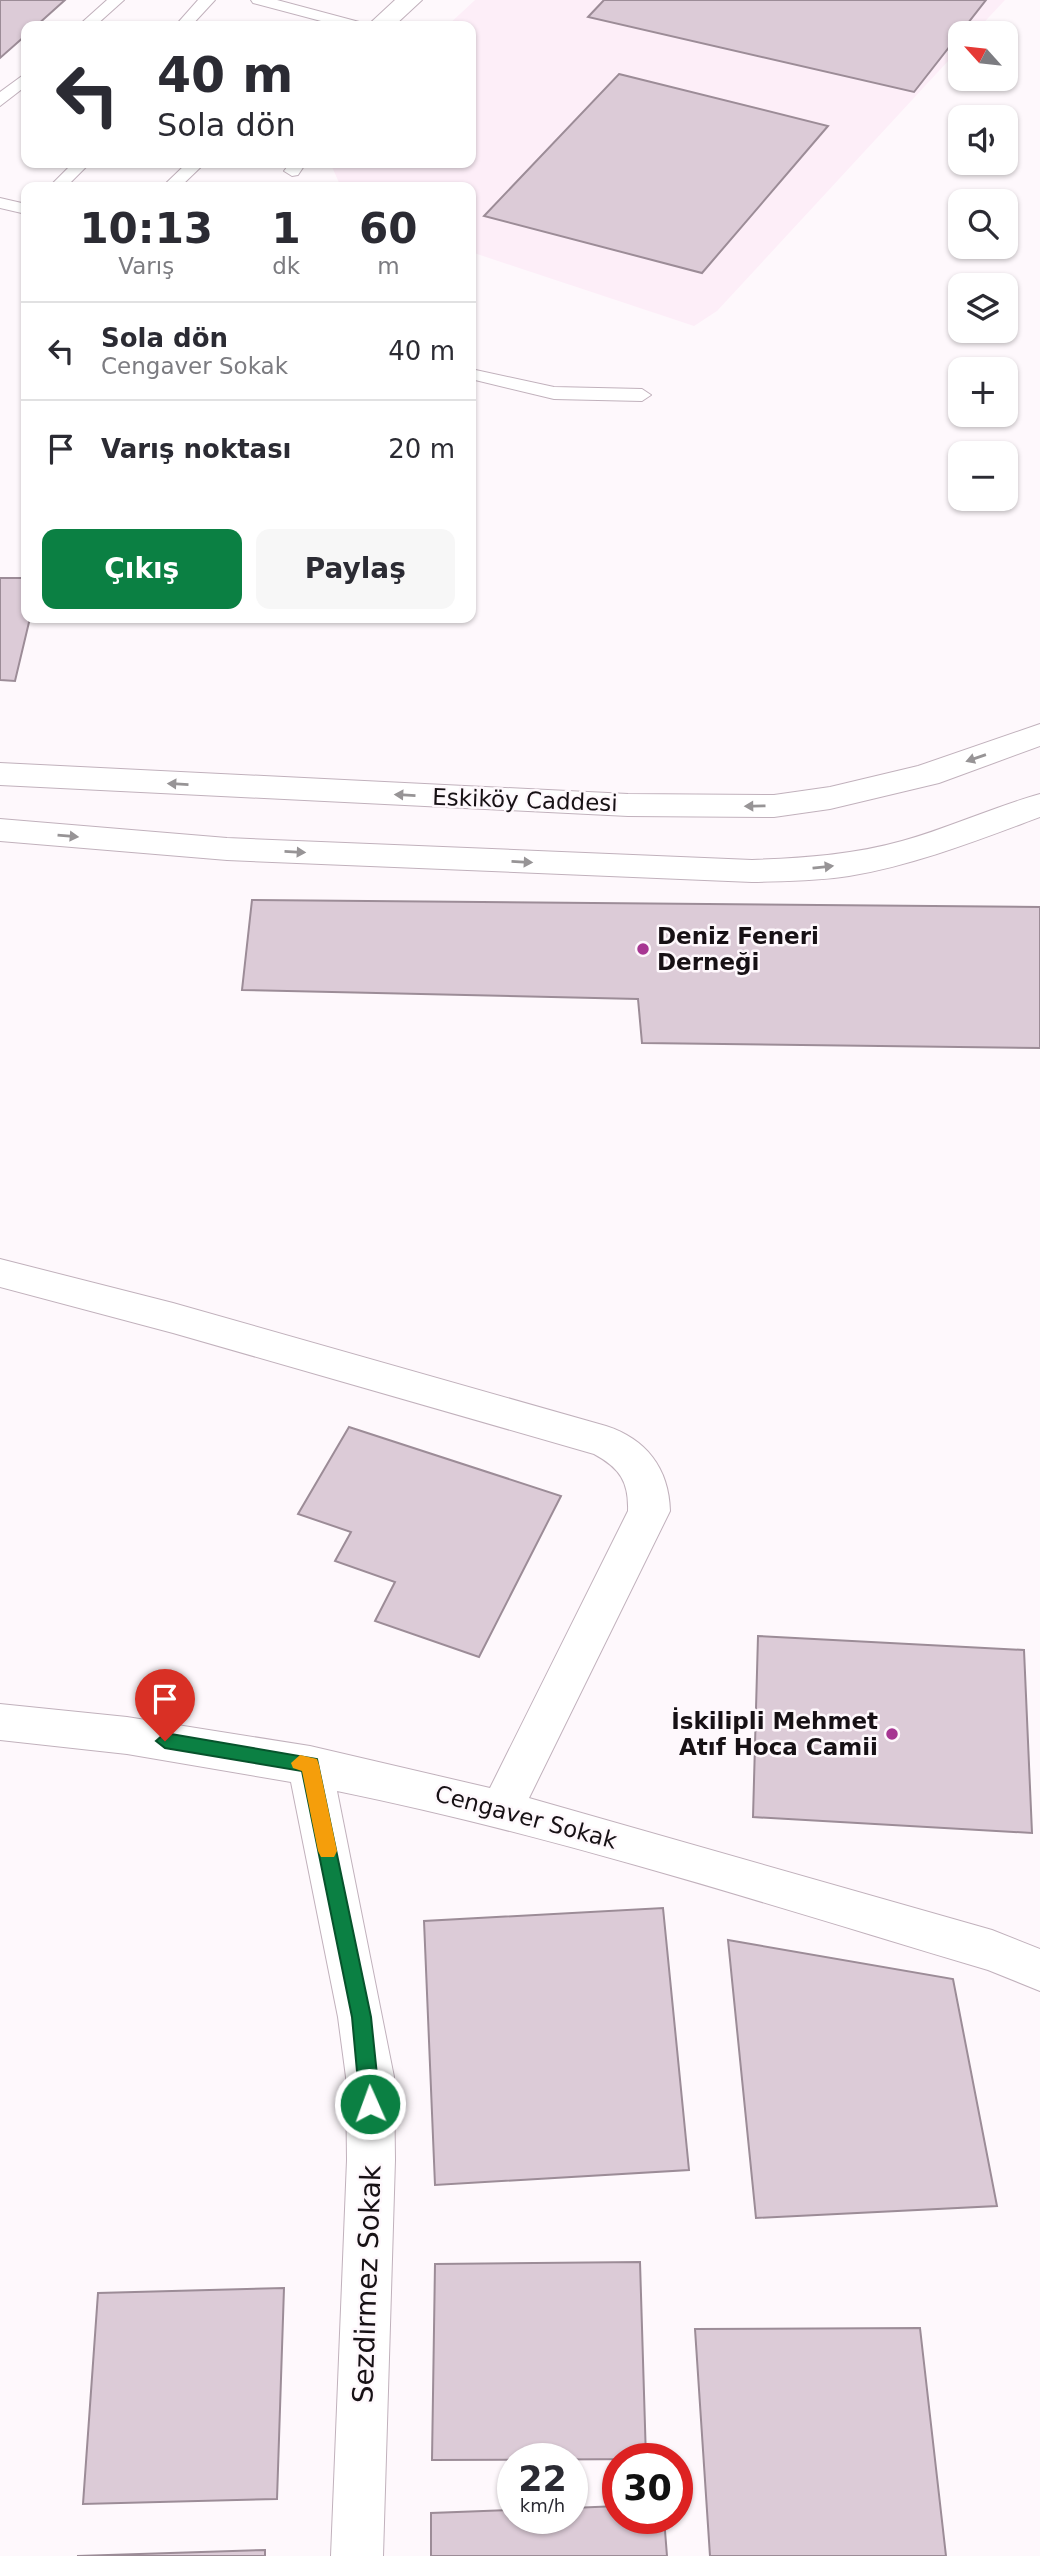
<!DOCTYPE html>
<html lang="tr">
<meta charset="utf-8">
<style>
body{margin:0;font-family:"DejaVu Sans",sans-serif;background:#f7f7f7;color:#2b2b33;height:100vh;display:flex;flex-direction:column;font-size:26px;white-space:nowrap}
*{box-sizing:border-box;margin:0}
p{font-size:23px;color:#7c7c81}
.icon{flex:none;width:38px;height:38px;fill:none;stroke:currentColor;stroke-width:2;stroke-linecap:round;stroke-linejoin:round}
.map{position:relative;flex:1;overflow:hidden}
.panel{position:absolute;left:21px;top:182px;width:455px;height:441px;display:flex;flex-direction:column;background:#fff;border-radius:14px;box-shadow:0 2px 5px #0004}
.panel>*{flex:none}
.banner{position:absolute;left:21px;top:21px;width:455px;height:147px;border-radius:14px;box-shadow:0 2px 5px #0004;background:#fff;color:#2b2b33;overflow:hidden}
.needle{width:46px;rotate:297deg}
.controls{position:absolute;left:948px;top:21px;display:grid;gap:14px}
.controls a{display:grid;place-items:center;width:70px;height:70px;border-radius:14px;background:#fff;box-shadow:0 2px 5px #0004;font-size:35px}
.speed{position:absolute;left:497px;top:2443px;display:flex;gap:14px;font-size:35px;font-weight:700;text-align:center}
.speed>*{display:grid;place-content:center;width:91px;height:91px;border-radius:50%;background:#fff;box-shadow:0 2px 5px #0004;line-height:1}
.speed small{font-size:18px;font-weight:400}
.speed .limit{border:10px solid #d22;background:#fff;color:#111}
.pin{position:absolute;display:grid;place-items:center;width:60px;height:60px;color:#fff;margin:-72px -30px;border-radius:50% 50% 50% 0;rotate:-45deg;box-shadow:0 0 7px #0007}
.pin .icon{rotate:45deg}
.me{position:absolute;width:77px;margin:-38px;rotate:358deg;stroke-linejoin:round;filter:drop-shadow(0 0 5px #0008)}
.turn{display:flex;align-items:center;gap:24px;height:147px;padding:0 21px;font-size:32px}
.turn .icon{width:91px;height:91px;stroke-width:2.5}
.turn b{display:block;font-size:49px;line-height:60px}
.eta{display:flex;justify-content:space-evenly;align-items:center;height:119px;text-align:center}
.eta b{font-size:42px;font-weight:700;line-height:49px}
.action{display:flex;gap:14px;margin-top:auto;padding:14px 21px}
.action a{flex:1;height:80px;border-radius:14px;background:#0b8043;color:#fff;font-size:28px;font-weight:700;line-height:80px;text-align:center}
.action a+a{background:#f7f7f7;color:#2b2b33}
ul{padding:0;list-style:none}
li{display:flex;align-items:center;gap:21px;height:98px;padding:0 21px;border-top:2px solid #e1e1e2}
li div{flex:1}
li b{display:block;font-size:26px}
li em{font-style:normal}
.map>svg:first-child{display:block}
</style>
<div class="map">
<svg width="1040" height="2556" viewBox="0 0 1040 2556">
<rect width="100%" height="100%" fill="#fef8fc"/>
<path fill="#fdeef8" d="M475,0H1005L974,33H961V47L717,311L694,326L471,252V187H341L332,167L335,163H471V26H447Z"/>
<path fill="#dccbd7" stroke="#9c8c97" stroke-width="2" d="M0,0H65L36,26H26V35L0,58Z
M604,0H986L914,92L588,17Z
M619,74L828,126L702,273L484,216Z
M0,578H26V618H30L15,681L0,680Z
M252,900L1040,907V1048L642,1043L638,999L242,990Z
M349,1427L561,1496L479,1657L375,1621L395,1582L335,1561L351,1532L298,1514Z
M758,1636L1024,1650L1032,1833L753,1817Z
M663,1908L689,2170L435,2185L424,1921Z
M728,1940L953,1979L997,2206L756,2218Z
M640,2262L646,2459L432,2460L435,2264Z
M284,2288L277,2499L83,2504L98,2293Z
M920,2328L946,2556H710L695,2329Z
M618,2506V2518H664L667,2556H431V2513L513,2510V2518H572V2508Z
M265,2550V2556H77Z"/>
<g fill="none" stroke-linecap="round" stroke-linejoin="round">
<g stroke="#c1b1bc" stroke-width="2">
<path id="service" d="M107,0H124L95,26H78Z
M198,0H215L191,26H175Z
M251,0H277L363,23L365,26H340L253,3Z
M26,73V86L0,106V92Z
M73,163H90L66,187H49Z
M187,163H205L180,187H162Z
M290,163H306L298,175L292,176L284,171Z
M0,198L26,204V214L0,208Z
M471,369L554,387L642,389L651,395L642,401L554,399L471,379Z"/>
</g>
<g stroke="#c1b1bc" stroke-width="2">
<path id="minor" d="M395,0H422L394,26H367Z
M0,1259L173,1303L606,1426C646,1439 669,1468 670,1511L529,1798L992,1930L1040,1949V1991L988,1970C773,1906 558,1836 337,1791L394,2077L395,2160L383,2556H331L347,2160L346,2077L338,2017L291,1782L127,1754L0,1740V1704L127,1717L310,1746L490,1788L628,1511C629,1482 620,1468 594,1454L173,1333L0,1287Z"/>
</g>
<g stroke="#c1b1bc" stroke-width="2">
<path id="tertiary" d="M1040,724V746L939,783L830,809L774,817L628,816L0,785V763L628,794L774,795L830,787L918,766Z
M1040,794V817C978,840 915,865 849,876C817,881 785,881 752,882L227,860L0,841V819L227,838L752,860C803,858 852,855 902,841C949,828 993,807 1040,794Z"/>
</g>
<use href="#service" fill="#fff" fill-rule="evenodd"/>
<use href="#minor" fill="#fff" fill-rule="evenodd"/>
<use href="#tertiary" fill="#fff" fill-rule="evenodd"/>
</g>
<defs><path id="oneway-solid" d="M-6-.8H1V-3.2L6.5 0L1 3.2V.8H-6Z" transform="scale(1.75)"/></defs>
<g fill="#979496">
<use href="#oneway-solid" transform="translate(976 758) rotate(161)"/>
<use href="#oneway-solid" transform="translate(178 784) rotate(-177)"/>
<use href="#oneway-solid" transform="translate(405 795) rotate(-177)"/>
<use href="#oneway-solid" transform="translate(755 806) rotate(179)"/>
<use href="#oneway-solid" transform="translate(68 836) rotate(5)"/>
<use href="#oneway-solid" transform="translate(295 852) rotate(3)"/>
<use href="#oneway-solid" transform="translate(522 862) rotate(3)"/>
<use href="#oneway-solid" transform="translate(823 867) rotate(-6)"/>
</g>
<path fill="#0b8043" stroke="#07532c" stroke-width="2" d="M165,1733L317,1759L371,2017L380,2104L377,2111L370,2113L363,2111L360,2104L352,2017L302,1771L165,1748L156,1741Z"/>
<path fill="#f59e0b" d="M300,1755L317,1759L319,1765L337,1851L334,1857H321L318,1851L302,1771L293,1768L291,1763Z"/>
<g fill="#a73692" stroke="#fef8fc" stroke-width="2.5">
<circle cx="643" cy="949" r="7"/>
<circle cx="892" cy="1734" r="7"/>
</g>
<g text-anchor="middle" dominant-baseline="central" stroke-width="5" stroke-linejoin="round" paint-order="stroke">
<g font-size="23" fill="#171115" stroke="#fef8fc">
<text transform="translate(525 800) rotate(2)">Eskiköy Caddesi</text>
<text transform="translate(526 1817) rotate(15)">Cengaver Sokak</text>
</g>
<g font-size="23" font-weight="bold" fill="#171115" stroke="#fef8fc" text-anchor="start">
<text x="657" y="936">Deniz Feneri<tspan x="657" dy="26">Derneği</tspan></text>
<text x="878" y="1721" text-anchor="end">İskilipli Mehmet<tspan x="878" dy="26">Atıf Hoca Camii</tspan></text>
</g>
<g font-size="28" fill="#171115" stroke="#fef8fc">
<text transform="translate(367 2284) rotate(-88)">Sezdirmez Sokak</text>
</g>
</g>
</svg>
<div class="controls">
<a><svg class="needle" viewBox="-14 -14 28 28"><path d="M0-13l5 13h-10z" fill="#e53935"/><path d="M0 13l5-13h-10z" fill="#7c7c81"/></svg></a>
<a><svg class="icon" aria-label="sound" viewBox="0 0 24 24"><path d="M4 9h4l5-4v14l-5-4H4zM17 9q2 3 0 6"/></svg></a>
<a><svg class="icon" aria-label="search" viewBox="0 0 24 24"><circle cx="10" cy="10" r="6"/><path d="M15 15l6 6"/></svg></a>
<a><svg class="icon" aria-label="layers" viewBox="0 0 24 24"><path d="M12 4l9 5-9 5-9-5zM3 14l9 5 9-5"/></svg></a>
<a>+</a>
<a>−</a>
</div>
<div class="speed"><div>22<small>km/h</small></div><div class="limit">30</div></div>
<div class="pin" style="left:165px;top:1741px;background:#d93025"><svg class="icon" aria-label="arrive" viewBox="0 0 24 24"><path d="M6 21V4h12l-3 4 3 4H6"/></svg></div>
<svg class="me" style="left:370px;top:2104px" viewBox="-20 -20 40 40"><circle r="17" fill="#0b8043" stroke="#fff" stroke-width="3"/><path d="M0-11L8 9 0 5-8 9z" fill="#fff"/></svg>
<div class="banner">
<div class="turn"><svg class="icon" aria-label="left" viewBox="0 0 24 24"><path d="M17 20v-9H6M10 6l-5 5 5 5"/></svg><div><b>40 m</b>Sola dön</div></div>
</div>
<section class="panel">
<div class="eta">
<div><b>10:13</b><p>Varış</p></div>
<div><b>1</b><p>dk</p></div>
<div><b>60</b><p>m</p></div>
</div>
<ul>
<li><svg class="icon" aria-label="left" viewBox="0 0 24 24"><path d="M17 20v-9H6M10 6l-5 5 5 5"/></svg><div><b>Sola dön</b><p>Cengaver Sokak</p></div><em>40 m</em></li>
<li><svg class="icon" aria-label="arrive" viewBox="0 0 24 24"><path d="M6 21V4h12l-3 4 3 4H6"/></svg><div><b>Varış noktası</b></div><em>20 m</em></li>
</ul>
<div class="action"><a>Çıkış</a><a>Paylaş</a></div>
</section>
</div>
